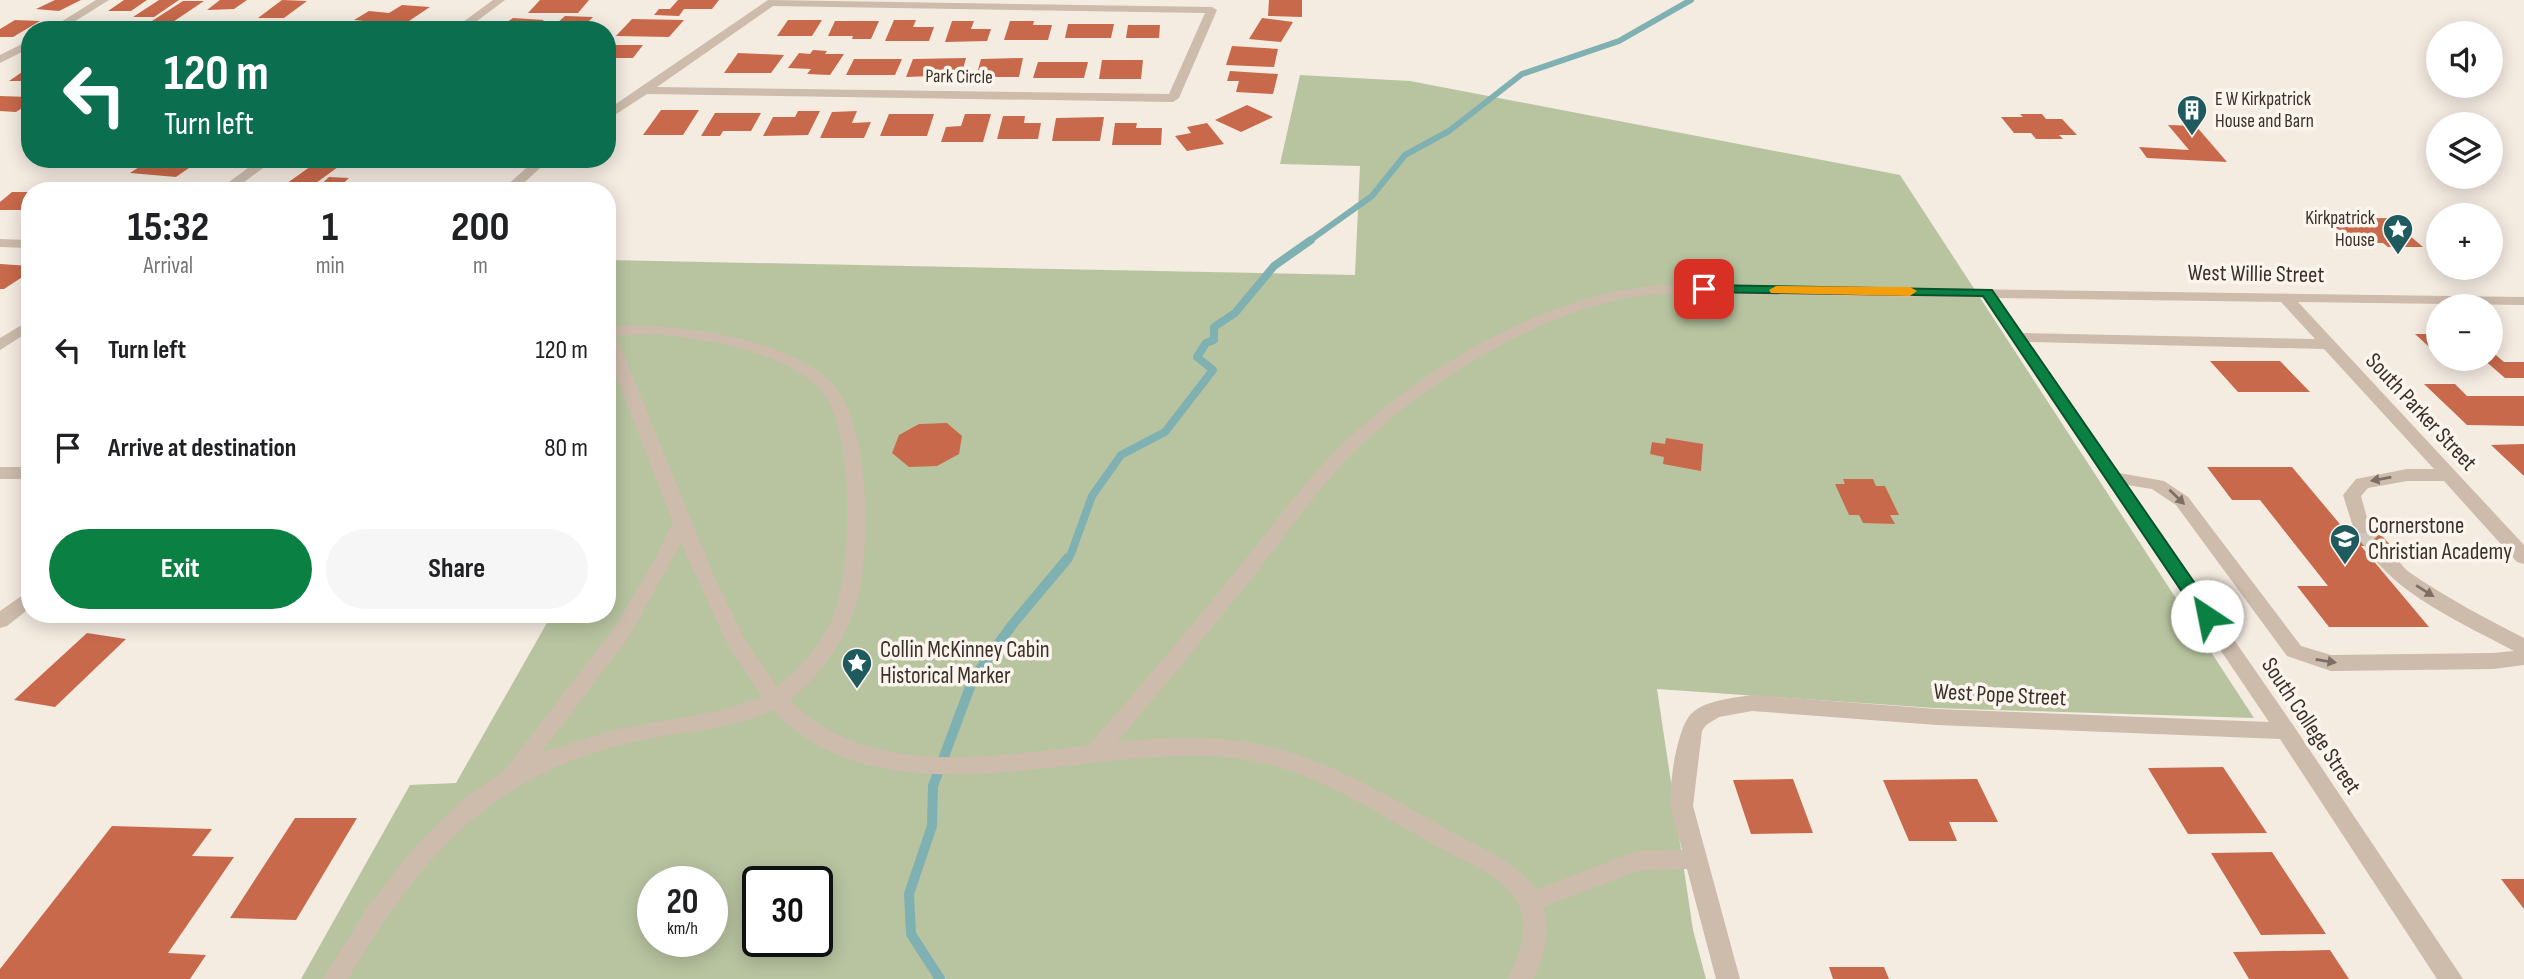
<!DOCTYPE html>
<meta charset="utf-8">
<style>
body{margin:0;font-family:"Sofia Sans Condensed",sans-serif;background:#f6f6f6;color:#202124;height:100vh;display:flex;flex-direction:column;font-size:26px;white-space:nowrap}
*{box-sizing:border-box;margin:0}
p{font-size:23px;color:#757577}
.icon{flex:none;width:38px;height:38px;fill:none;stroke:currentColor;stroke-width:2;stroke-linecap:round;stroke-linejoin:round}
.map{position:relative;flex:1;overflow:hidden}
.panel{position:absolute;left:21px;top:182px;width:595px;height:441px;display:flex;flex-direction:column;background:#fff;border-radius:28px;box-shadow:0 4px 18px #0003}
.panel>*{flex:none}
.banner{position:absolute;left:21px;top:21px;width:595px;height:147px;border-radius:28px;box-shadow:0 4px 18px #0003;background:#0b6e4f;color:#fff;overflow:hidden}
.controls{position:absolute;left:2426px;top:21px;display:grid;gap:14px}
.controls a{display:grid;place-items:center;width:77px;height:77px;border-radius:50%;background:#fff;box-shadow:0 4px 18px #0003;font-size:35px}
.speed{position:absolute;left:637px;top:866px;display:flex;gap:14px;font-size:35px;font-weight:700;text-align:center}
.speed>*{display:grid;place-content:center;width:91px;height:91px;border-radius:50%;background:#fff;box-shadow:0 4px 18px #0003;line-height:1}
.speed small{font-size:18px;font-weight:400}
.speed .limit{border:4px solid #111;border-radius:10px;background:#fff;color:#111}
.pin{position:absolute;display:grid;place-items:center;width:60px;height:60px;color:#fff;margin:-30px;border-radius:14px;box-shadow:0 4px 10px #0006}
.me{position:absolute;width:77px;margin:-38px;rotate:326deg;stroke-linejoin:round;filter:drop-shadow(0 0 5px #0008)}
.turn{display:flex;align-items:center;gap:24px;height:147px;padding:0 28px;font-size:32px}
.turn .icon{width:91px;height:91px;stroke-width:2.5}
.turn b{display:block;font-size:49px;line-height:60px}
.eta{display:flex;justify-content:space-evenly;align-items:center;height:119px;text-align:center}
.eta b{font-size:42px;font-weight:700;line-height:49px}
.primary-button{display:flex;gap:14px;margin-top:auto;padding:14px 28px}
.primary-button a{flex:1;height:80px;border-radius:42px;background:#0b8043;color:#fff;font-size:28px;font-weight:700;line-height:80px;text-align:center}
.primary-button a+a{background:#f6f6f6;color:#202124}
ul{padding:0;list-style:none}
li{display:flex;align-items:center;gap:21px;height:98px;padding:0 28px}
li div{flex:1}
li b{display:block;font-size:26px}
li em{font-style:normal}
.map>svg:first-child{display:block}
</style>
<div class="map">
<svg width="2524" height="979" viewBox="0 0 2524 979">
<rect width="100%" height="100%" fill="#f4ebe1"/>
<path fill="#b8c4a0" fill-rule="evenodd" d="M1300,75L1410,81L1900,175L2254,718L1934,708L1657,689L1693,930L1706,979H301L410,785L456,783L552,614H607V517L613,507L607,506V260L1355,275L1360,166L1280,164ZM653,882H712V942H653ZM758,882H817V942H758Z"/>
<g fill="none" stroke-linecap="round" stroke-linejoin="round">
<path stroke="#7fb0b2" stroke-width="6" d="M1309,241L1372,196L1405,155L1449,131L1522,74L1619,41L1691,0"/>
<path stroke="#7fb0b2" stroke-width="8" d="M1067,559L1071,554L1092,496L1121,455L1165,432L1213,370L1197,357L1206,343L1214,340V327L1235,313L1274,266L1311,240"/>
<path stroke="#7fb0b2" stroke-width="10" d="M940,979L911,934L909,894L932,826L933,786L973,679L1012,625L1068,558"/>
</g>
<path fill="#c8694b" d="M55,0H81L59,11L36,9Z
M124,0H147L131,11H108Z
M159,0H179L154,17H133Z
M220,0H247L234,9L207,10Z
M282,0L307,1L284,18H258Z
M540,0H589L578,13H528Z
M678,0H719L712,9H684L679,16L654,15L659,9H670Z
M1269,0H1302V17L1268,16Z
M183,1H204L161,30H138Z
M402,5L430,7L403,25L354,20L369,11L389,13Z
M565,16L593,17L585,25L556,24Z
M513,18L544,20L531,30L497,29Z
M1262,18L1293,22L1281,42L1249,39Z
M632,19L684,20L669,37L616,36Z
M15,20L40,21L13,37H0V29Z
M788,20H822L812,36H777Z
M894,20H916L913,27H934L929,41H885Z
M835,21H879L871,39H852L853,36H828Z
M952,21H974L971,29H991L987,41L945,42Z
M1010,21H1034L1033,25H1052L1048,40H1004Z
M1068,24H1114L1111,38H1065Z
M1128,25H1160L1159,38H1126Z
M607,45H643L633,58H607Z
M1232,46L1278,49L1274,67L1226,65Z
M813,50L827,51L825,54H844L830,75L807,74L811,69L788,68L799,53L810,54Z
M738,53L760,54L784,55L771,73H724Z
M966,58L962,72H934L932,76L906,77L913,59Z
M1023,58L1019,77H976L981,59Z
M854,59H902L895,75H846Z
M1102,60H1143L1141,79H1099Z
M1038,62H1088L1084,78H1033Z
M28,68L30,81H9Z
M1230,71L1278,74L1273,94L1236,92L1239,81H1227Z
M0,96L30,97V103L16,112L0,111Z
M1247,105L1273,117L1241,132L1215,120Z
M661,110H699L683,135H643Z
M798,111H820L808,135L763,136L773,117H795Z
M857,111L852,123L871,122L864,138H820L832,112Z
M715,113H761L751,131H723L720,136H701Z
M889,114H934L927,136H880Z
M965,114H991L983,142H941L946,127L961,126Z
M2020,114H2042L2046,119H2062L2077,135H2059L2063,139H2036L2031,133H2014L2001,117H2023Z
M1003,116H1025L1024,123H1041L1038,139H997Z
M1104,117L1100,141H1052L1056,118Z
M1115,123H1137L1136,128H1162L1161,145H1112Z
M1207,123L1224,144L1187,151L1175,136L1191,133L1187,127Z
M2168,125L2196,126L2227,162L2147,158L2139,147L2189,150Z
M151,159H176L199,161L176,177L130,173Z
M321,159H349L305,191H276Z
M329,177L349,178L335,191H314Z
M12,192H30V205L24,210H0V202Z
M2389,218L2423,247H2388L2383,243H2353L2326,219Z
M0,264L30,266V272L4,289H0Z
M2415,334H2438V355Z
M2490,350L2504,362H2524V378H2505L2483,359H2490Z
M2210,361H2280L2310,392H2238Z
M2424,384H2455L2467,396H2524V426L2467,425Z
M947,423L962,436L959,454L937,466L909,467L892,453L899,435L919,424Z
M1666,438L1703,444L1701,471L1663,464L1664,457L1650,454L1652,442L1665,444Z
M2524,444V476L2491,445Z
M2207,467H2292L2344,529H2376L2391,546H2361L2429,627H2329L2297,586H2328L2260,500H2232Z
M1843,479H1873L1876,486H1885L1899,515H1890L1895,524L1863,523L1859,515H1849L1835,484H1845Z
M87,633L126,639L55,707L14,700Z
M2223,767L2267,833L2188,834L2148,768Z
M1793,779L1813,833L1751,834L1733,780Z
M1977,779L1998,822H1949L1957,841H1909L1883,780Z
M295,818H357L296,920L230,918Z
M112,826L212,829L192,856L234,857L168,953L206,955L190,979H0V969Z
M2272,852L2326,934L2261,935L2211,853Z
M2501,879H2524V909Z
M2330,950L2349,979H2249L2233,952Z
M1829,967H1884L1889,979H1833Z"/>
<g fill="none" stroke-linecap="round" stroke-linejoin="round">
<path stroke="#cfc6bd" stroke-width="16" stroke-dasharray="16 8" stroke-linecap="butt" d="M2361,529L2374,546"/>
<path fill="#cdbbac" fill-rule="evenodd" d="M96,0H109L61,30H48Z
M493,0H505L465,30H452Z
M768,0L1212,7L1217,10L1179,98L1173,102L647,94L607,120V110ZM773,6L1205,13L1169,94L657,87Z
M30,40V48L0,63V55Z
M260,159H275L232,191H217Z
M536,159H550L515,191H501Z
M0,239L30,240V248L0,247Z
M1671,285L2524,297V305L2298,302L2524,545V564L2517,562L2444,481H2407L2368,488L2361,496L2370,529L2367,533H2355L2343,495L2356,479L2407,469H2434L2324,349L2029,342L2119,473L2164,481L2188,497L2301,646L2331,655L2493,653L2514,651C2466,625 2394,594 2365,546L2368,541C2386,536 2396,562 2409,572C2445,597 2485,618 2524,638V665L2493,669L2331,671L2287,656L2176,505L2152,489L2127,485L2293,725L2463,979H2437L2280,739L1937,725L1752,711L1719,717L1706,725L1702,731L1693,806L1740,979H1716L1687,869L1638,871L1543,907C1550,932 1545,953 1535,976L1533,979H1508C1518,956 1531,929 1518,904C1504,875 1468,864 1442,849C1377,814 1315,769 1241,759C1096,738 889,833 773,710C728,732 676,731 628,743C487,777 420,859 348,979H323L367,908L413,849L466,797L503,772L614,628L654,561L673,522L607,352V327C669,321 783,337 830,381C872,421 873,565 852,616C839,650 817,678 790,700C866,779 992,757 1089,745C1140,687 1190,628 1239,567C1268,532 1295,494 1326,461C1407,375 1552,287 1671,285ZM1661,294L1983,298L2269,722L1937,709L1752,695C1733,698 1705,700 1691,714C1677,728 1668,789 1671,808C1674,822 1679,836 1682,850L1637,851L1535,890C1515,859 1479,848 1448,830C1383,793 1316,751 1239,741C1199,736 1158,738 1117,742C1164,686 1210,631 1255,574C1282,539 1308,503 1337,470C1407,391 1554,298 1661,294ZM1998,298L2281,302L2315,339L2022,333ZM651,334C702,338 783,350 820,389C856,427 852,571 833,617C821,645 801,668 777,687L744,638L716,581L616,336ZM681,543L726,641L762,697L723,710L613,730L541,753L628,638Z
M30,320V331L0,350V338Z
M0,467H30V479H0Z
M30,590V608L7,626L0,628V611Z"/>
</g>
<defs><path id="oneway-solid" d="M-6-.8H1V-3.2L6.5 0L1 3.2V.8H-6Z" transform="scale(1.75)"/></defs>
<g fill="#7d6f65">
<use href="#oneway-solid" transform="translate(2381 479) rotate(170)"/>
<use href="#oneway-solid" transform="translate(2177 497) rotate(44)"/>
<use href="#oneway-solid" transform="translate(2425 591) rotate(32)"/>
<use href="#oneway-solid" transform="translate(2326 661) rotate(9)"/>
</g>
<path fill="#0b8043" stroke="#07532c" stroke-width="2" d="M1704,285L1992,290L2214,611L2216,616L2214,620H2201L1983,296L1699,292V286Z"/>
<path fill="#f59e0b" d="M1776,286L1910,287L1917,291L1910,296L1771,293L1769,290Z"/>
<defs>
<g id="building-pin" transform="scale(1.575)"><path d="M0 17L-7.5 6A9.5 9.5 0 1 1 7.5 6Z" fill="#1f5a5e" stroke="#fbf5ee"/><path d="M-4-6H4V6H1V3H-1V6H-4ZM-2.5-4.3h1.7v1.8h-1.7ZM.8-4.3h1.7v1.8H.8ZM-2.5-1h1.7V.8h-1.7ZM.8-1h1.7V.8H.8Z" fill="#fff"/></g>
<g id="sight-pin" transform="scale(1.575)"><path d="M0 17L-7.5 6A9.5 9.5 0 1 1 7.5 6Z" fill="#1f5a5e" stroke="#fbf5ee"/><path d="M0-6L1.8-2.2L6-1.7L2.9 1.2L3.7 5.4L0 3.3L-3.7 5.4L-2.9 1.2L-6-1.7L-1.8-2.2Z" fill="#fff"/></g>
<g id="school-pin" transform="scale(1.575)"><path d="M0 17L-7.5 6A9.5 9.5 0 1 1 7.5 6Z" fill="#1f5a5e" stroke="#fbf5ee"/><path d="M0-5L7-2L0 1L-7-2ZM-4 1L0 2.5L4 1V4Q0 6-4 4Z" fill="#fff"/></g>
</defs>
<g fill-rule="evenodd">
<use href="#building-pin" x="2192" y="110"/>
<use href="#sight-pin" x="2398" y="229"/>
<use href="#school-pin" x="2345" y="539"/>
<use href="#sight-pin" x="857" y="663"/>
</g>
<g text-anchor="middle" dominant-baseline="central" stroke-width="7" stroke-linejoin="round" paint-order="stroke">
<g font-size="19" fill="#3b302b" stroke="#fbf5ee">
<text transform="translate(959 77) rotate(1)">Park Circle</text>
</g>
<g font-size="19" fill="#3b302b" stroke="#fbf5ee" text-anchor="start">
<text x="2215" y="99">E W Kirkpatrick<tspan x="2215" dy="22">House and Barn</tspan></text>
<text x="2375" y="218" text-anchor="end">Kirkpatrick<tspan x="2375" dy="22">House</tspan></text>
</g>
<g font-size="23" fill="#3b302b" stroke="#fbf5ee">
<text transform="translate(2256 274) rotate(1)">West Willie Street</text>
<text transform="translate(2421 412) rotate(47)">South Parker Street</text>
<text transform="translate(2000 695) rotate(3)">West Pope Street</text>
<text transform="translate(2311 726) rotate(56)">South College Street</text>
</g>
<g font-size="23" fill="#3b302b" stroke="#fbf5ee" text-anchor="start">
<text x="2368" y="526">Cornerstone<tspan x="2368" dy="26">Christian Academy</tspan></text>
<text x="880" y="650">Collin McKinney Cabin<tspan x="880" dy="26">Historical Marker</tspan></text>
</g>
</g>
</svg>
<div class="controls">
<a><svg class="icon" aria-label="sound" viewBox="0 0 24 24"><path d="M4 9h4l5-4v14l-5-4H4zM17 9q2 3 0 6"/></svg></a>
<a><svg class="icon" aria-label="layers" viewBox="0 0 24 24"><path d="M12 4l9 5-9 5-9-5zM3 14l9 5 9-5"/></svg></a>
<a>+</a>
<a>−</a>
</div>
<div class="speed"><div>20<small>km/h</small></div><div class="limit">30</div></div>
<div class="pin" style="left:1704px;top:289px;background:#d93025"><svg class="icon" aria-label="arrive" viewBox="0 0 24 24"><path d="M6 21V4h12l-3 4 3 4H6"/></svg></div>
<svg class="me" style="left:2207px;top:616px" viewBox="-20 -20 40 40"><circle r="19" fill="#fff"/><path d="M0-13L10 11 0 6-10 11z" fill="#0b8043"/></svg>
<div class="banner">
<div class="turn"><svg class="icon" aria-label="left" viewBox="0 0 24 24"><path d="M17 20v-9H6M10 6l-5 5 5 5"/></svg><div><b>120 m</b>Turn left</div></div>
</div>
<section class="panel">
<div class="eta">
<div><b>15:32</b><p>Arrival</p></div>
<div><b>1</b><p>min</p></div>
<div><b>200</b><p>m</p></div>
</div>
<ul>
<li><svg class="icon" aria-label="left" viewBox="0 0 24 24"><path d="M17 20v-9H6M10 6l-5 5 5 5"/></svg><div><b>Turn left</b></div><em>120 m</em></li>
<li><svg class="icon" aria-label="arrive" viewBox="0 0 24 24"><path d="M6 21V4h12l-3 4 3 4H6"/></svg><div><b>Arrive at destination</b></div><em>80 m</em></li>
</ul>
<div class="primary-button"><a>Exit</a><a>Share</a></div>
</section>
</div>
